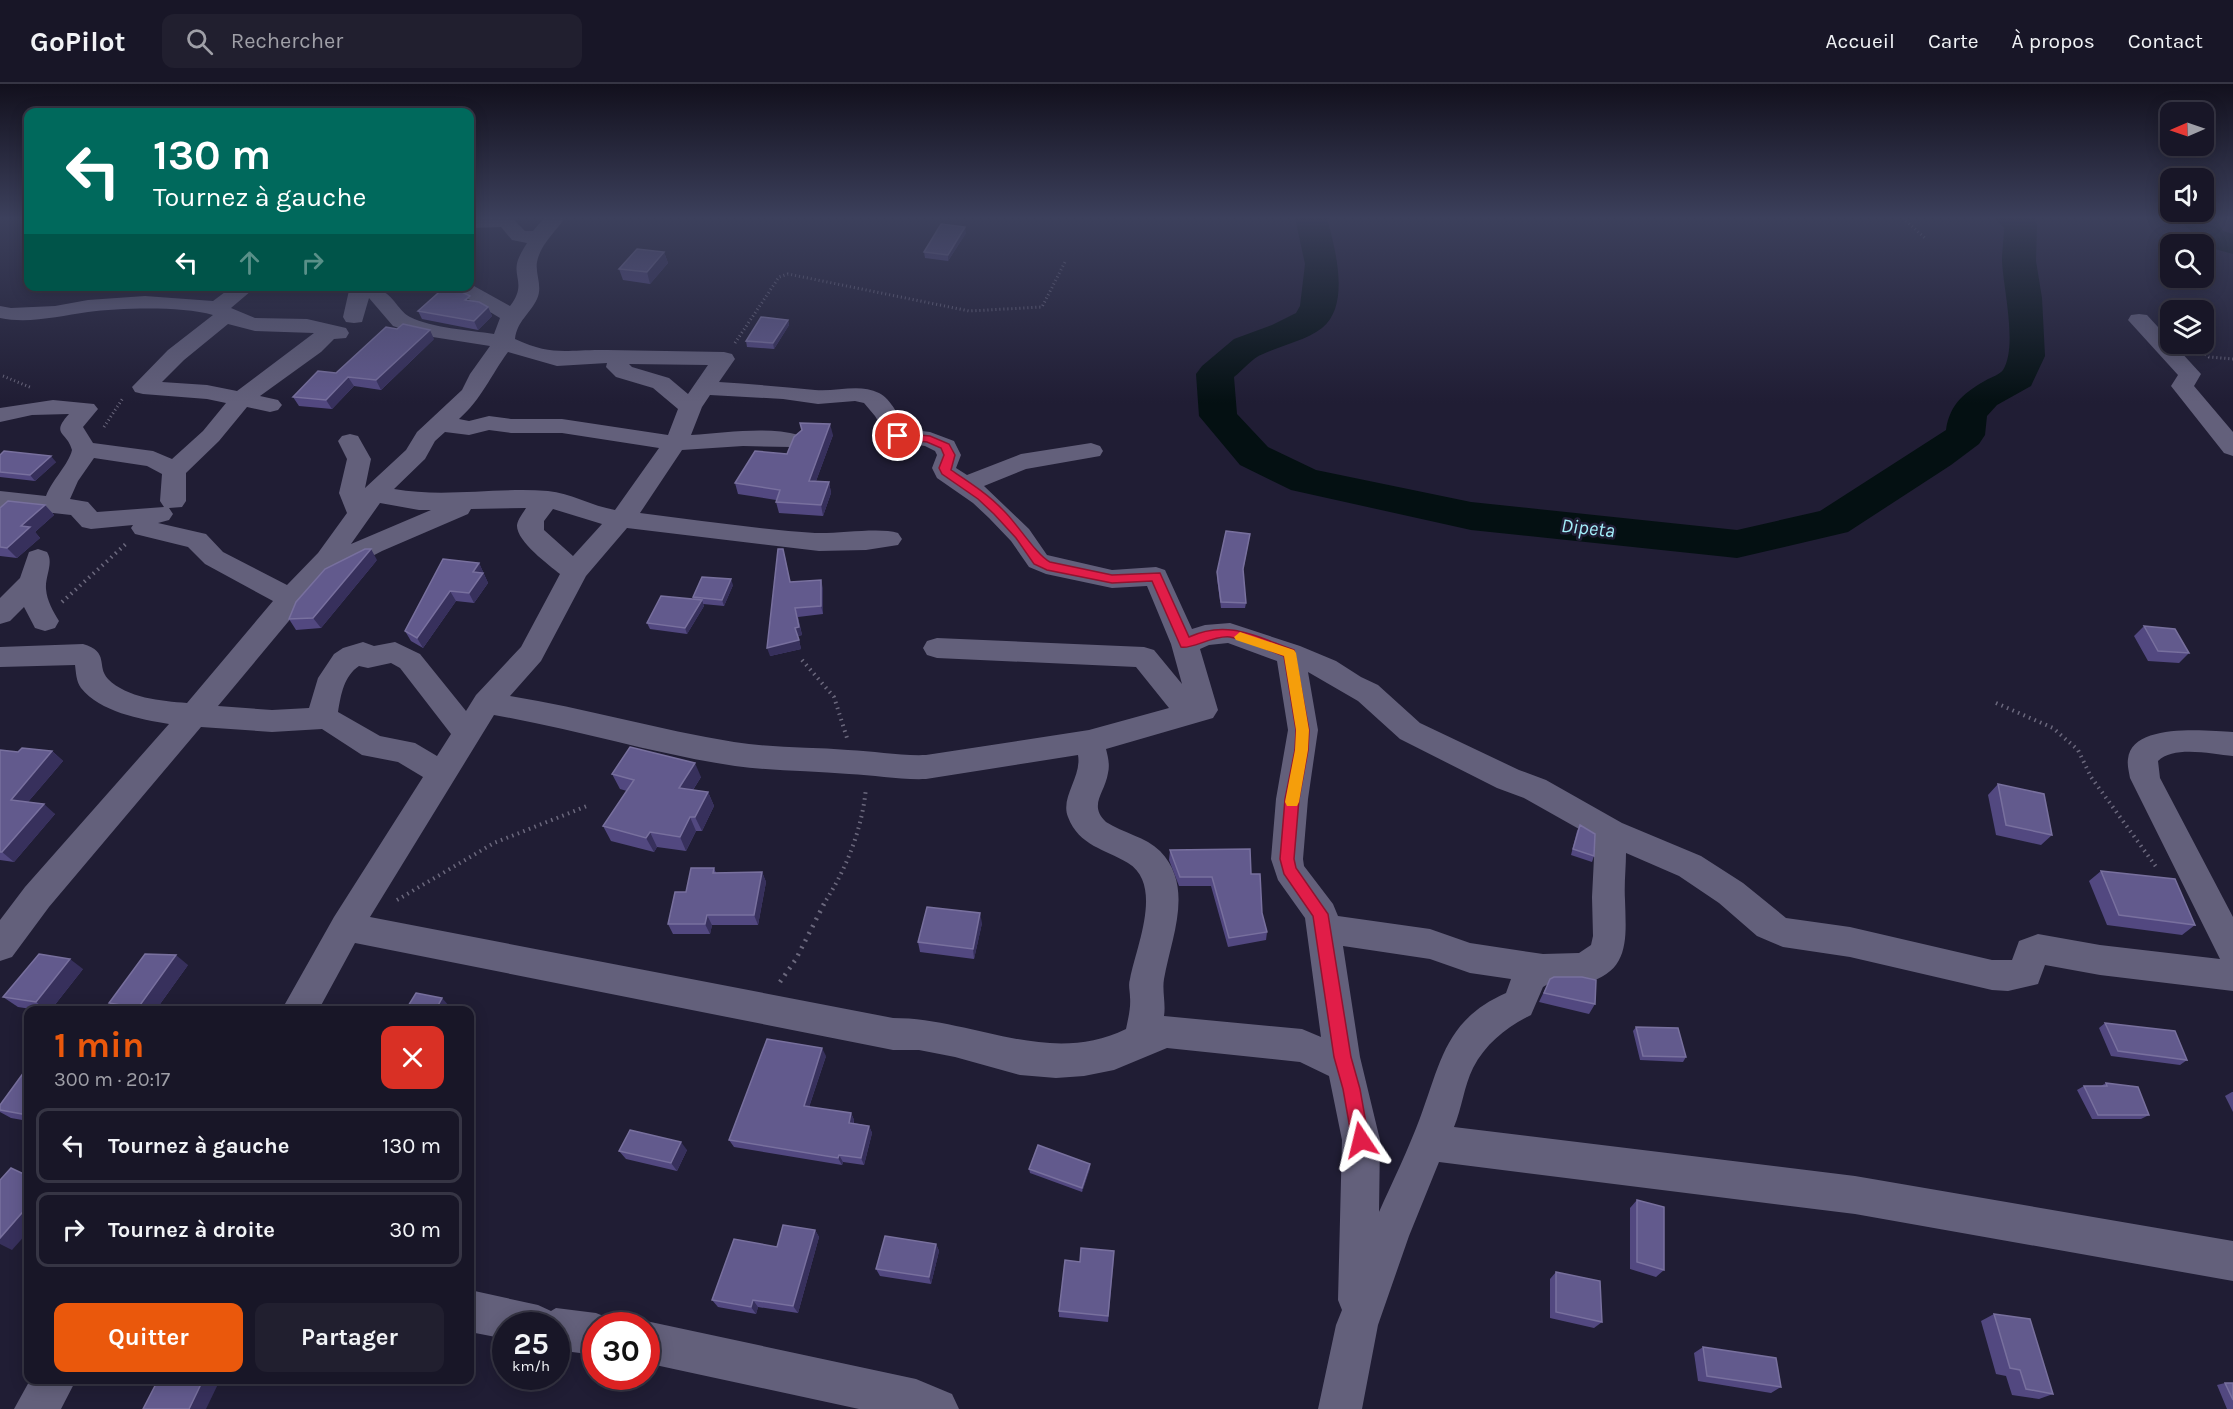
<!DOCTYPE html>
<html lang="fr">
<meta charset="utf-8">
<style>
body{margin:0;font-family:Karla,sans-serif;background:#211f2f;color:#f1f3f6;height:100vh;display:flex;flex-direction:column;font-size:22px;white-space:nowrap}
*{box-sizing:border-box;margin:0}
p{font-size:20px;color:#9f9fa7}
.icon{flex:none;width:33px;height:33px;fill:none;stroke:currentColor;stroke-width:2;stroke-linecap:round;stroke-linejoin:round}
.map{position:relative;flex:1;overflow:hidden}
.side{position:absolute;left:24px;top:922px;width:450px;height:378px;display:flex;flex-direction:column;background:#181627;border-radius:12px;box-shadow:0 3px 15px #0003,0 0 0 2px #363544}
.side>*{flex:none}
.guide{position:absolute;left:24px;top:24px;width:450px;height:183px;border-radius:12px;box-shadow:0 3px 15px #0003,0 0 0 2px #363544;background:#00695c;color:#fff;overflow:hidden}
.needle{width:39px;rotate:268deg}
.fabs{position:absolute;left:2160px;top:18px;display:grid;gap:12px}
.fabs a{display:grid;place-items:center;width:54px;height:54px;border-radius:12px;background:#181627;box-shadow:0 3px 15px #0003,0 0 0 2px #363544;font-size:30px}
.speed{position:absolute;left:492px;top:1228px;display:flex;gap:12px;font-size:30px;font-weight:700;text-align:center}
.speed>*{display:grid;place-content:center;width:78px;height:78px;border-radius:50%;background:#181627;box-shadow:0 3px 15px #0003,0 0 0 2px #363544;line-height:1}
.speed small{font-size:15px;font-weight:400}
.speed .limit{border:9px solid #d22;background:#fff;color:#111}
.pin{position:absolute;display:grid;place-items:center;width:51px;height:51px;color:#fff;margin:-26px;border:3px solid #fff;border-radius:50%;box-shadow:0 2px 6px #0007}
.me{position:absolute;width:66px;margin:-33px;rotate:350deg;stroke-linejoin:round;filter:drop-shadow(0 0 4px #0008)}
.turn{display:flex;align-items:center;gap:21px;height:126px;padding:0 30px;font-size:27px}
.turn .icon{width:78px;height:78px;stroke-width:2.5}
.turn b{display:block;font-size:42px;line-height:51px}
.lanes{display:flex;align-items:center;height:57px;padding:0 30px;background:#0003;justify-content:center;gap:30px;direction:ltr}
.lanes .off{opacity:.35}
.round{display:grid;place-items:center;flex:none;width:63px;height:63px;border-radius:12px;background:#211f2f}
.head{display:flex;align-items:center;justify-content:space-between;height:102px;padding:0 30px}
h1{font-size:36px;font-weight:700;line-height:45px;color:#ea580c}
.button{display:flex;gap:12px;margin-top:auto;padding:12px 30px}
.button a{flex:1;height:69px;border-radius:12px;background:#ea580c;color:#fff;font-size:24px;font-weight:700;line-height:69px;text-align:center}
.button a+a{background:#211f2f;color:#f1f3f6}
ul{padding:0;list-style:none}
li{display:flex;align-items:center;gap:18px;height:75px;margin:0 12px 9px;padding:0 18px;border:3px solid #363544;border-radius:12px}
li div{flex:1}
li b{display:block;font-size:22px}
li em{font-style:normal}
header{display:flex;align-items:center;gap:36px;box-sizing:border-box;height:84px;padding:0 30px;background:#181627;border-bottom:2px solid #363544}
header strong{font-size:28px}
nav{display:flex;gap:33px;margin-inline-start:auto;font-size:21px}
.search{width:420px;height:54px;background:#211f2f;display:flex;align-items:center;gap:15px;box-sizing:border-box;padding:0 21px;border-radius:12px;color:#9f9fa7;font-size:22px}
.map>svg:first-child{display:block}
</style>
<header>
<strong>GoPilot</strong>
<div class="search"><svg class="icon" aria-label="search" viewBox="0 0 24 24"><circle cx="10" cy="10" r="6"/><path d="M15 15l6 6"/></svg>Rechercher</div>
<nav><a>Accueil</a><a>Carte</a><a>À propos</a><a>Contact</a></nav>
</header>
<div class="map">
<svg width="2233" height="1325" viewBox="0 0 2233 1325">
<rect width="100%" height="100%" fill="#201d34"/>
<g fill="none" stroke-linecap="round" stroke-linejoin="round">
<path fill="#041012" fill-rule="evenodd" d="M1295,134H1327C1335,164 1351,221 1322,244C1305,257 1282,261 1263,270C1252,274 1243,286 1234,293L1237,330L1268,363L1316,386L1471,418L1737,446L1820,427L1946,346C1950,319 1965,308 1988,295C1993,293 2000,290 2003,286C2018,262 2003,204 2002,176C2002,166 2004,155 2004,144L1994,134H2033L2037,140L2036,177L2042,214L2045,272L2031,302L1997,321L1987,332L1985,351L1979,360L1951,381L1848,448L1737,474L1471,446L1291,406L1240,381L1199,332L1196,290L1202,282L1234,255L1272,241L1296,229L1300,222L1305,180Z
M2177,134H2216L2223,147L2233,150V170L2197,160L2190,146Z"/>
<path stroke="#6b687d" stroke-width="3" stroke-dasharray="1 3" stroke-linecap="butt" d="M1903,134L1926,155
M735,259L779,193L788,190L969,227L1042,223L1065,178
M2202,268L2209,273L2233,275
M3,292L32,304
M104,343L123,314"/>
<path stroke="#6b687d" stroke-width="4" stroke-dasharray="1.5 4.5" stroke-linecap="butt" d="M62,518L127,459
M802,576L834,613L847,654
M1996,619L2053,644L2078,666L2091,693L2157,784
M397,816L494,759L587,722
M823,821C846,786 862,746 866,704"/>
<path stroke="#6b687d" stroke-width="4.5" stroke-dasharray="2 6" stroke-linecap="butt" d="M780,898L796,875L824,820"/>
<path fill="#63607b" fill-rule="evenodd" d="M470,134H512L525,147H533L544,134H565C556,147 540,161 537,178C535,190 543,202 537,215C530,230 517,237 515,255C553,273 568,265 607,266C646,267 685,267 724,268L732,270L735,275L719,298C752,300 783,303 815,306C837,308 859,299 879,309C891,315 900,334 906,345L930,348L954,357L961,371L956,384L967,391L1021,370L1091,359L1100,362L1103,367L1100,372L1026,385L984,402L1029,445L1047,471L1112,486L1156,483L1165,486L1192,545L1205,541L1230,539L1300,562L1336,577L1361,593L1378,601L1420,639L1519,686L1546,696L1622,739L1701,772L1743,799L1786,834L1850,843L1992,876H2012L2019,857L2038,850L2100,861L2220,875L2130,694C2129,688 2127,681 2128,675C2132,638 2208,647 2233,648V672C2212,670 2174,661 2158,677L2160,694L2233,833V907L2100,891L2045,881L2038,900L2008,907L1992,906L1850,873L1783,863L1771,858L1757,852L1719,819L1679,792L1626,769C1626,784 1624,800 1625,816C1626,853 1631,888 1585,899C1574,902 1560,900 1548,900L1543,903L1531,931C1507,943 1486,959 1473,984C1464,1002 1462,1024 1454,1043L1855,1092L2233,1157V1197L1855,1130L1439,1078L1409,1152L1378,1241L1362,1325H1318L1336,1241L1342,1226L1338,1216L1342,1056L1329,992L1300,978L1167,964L1114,986L1084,992L1056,994L1020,991L955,973L919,966H893L355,859L318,927H281L334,833L423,693L398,678L362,671L322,645L272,648L201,643L49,823L12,873L0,877V836L25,803L169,640C140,635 100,628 81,604C76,597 76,588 75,581L0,583V563L83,560C110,568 96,582 108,595C127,614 161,617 187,619L273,517L205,480L188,463L135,450L131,444L133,441L91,445L82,443L71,431L0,423V407L46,412C52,396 69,380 72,366C67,347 50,351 69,330L32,331L0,338V324L53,316L94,320L98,325L83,343L93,359L153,367L172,375L203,347L226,319L207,315L143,310L135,308L132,303L168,266L213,231C181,222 121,224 88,228C59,232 29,240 0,234V222L11,224L55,222L88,216L145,212L213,217L233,202H257L231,224L255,234L307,235L346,244L349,249L346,254L334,255L321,268L260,312L278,316L282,321L278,326L270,328L247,323L219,357L186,389V417L182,423L169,424L173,430L169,436L158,439L206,450L223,468L287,501L318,469L347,429L339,409L347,375L338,357L342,352L350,350L358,352L371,375L365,404L406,366L417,348L462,306L470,290L490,262L420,251L393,242L369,214L362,238L354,239L346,238L343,233L350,202H371L370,208C391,201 395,225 410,233C432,244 469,246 494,250L500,234L460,210L446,206L443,202H474L510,222C527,200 512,193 518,176C520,170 524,164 527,159L512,156L501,143L470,144ZM228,240L255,247L314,249L237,307L207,301L162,298L184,276ZM508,268L557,282L607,279L606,283L616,293L653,304L678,325L668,351L562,335H511L489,332L469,337L459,335C481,316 491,291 508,268ZM629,280L708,281L688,310L669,294L632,283ZM710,311L783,315L818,320L855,317L864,319L875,332L890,357L925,362L935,367L937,371L932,384L937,394L973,419L989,434L1011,457L1029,483L1046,490L1112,504L1147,502L1171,560L1182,600L1154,566L1144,563L937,554L927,557L923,564L927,571L937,574L1136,583L1169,624L1089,646L926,671C900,672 875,667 848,666C811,663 772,664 734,658C659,646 585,624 510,612L541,577L586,492L627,444L819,467L866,466L898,461L902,455L898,449C879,443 839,450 815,449C756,445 698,436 640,429L682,366L743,362L791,363L799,361L803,356L799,351C766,342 726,349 691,351L702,323ZM489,346L511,349H562L659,364L615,426C592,422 570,409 548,407C496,403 445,414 394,405L425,375L435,357L445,348L469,351ZM94,374L147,382L162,390L160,417L164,423L97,428L88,418L70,415L78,397ZM380,419L419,426H431L351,460ZM526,424C523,429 518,435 517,441C516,457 549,481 560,490L521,563L476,611L466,627L420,570L395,558L374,562L363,558L343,564L334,570L318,594L309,624L272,626L218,622L323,496L332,493L382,467L468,430L471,425ZM553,425L602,440L573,472L544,446V437ZM1228,559L1277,577L1288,646L1276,715L1271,775L1278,796L1305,834L1321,953L1302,945L1164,932C1166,920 1162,907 1164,895C1171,854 1195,803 1160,767C1146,753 1123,749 1106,738C1088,721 1105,709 1108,689C1110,681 1108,673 1106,665L1213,634L1218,626L1200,565L1209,561ZM391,579L400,584L451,650L437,672L415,659L380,652L338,628C341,610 344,592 359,582L368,584ZM1308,588L1358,617L1400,655L1497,704L1524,714L1595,754L1592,813L1593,852L1591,861L1579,869L1543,870L1470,859L1430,845L1338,832L1333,820L1304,782L1303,775L1308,715L1318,646ZM494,631C575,645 654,670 735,682C772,687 811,687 849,690C875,691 900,696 926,695L1078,671C1082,693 1060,713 1068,733C1079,762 1105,765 1128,779C1164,801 1136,863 1130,895C1128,901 1130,907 1130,913C1131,924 1128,935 1126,945C1048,983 973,934 893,934L370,833ZM1343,862L1430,875L1470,889L1511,895L1506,909C1445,936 1441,978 1420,1034C1408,1066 1393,1097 1379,1128L1380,1056L1360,973Z
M2139,230L2147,231L2201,290L2194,302L2233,348V372L2224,369L2171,302L2178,291L2128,236L2131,231Z
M38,465L47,468C54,479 45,492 46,505C47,517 53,527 59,537L55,544L45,547L35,544L24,523L10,537L0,540V514L20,494L29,468Z
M470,1206L538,1221L551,1227L556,1224L596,1229L611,1235L613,1242H596V1271L556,1266V1242H506V1255L470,1248Z
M646,1237L916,1295L952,1310L959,1325H859L646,1279V1242H634Z
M30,1296H76L61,1325H14Z"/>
</g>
<path fill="#524880" d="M966,149L948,177L925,174L924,168Z
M664,168L668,179L650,200L623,196L619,185Z
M472,217L488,223L492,232L478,246L422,235L418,227Z
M788,236L789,241L774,265L747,263L746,257Z
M434,255L381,306L354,302L332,325L299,322L293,313L336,289Z
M800,339L833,351L816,397L829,398L831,409L823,432L779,429L776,418V416L738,410L735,399L787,370L802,347Z
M0,371L56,378L35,397L0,393Z
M45,421L54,431L35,448L40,454L17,474L0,472V424Z
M1250,450L1243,487L1246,519L1245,524H1221L1217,494V488Z
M785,473L790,498L823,504V530L798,533L802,551L798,552L801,565L770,572Z
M377,476L321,544L296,546L289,535Z
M479,479L488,499L474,519L456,517L423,564L411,557L405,547Z
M733,501L724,522L703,520L704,522L687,550L650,545L647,539L693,515V513Z
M2144,542L2189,569L2179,579L2148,577L2134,552Z
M0,666L18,668L52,667L63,677L28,718L55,730L14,778L0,776Z
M612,690L701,693L693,706L708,708L714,722L702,747H696L686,767L657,763L654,768L611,757L603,742L627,707L620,705Z
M1998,700L2052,751L2041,761L1996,751L1988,711Z
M1580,741L1594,772L1592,778L1571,771L1577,747Z
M1170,766L1251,790L1267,848L1266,856L1228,863L1211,802H1179L1169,776Z
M714,784L716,789L762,788L766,798L758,841H712L710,850H673L668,840L686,808Z
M2101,787L2195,841L2182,851L2107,841L2089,797Z
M982,839L974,875L920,868L918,858Z
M188,881L155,927H119L109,919Z
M83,885L50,927H44L18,923L3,913Z
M1550,895L1595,920L1589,930L1539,918Z
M2105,939L2187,976L2180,981L2111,972L2099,944Z
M1636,943L1686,973L1683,978L1640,976L1633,947Z
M826,972L809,1023L851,1029L854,1036V1039L869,1042L872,1049L864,1081L843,1078L842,1081L734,1063L729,1056Z
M28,985V1037L11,1034L0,1028V1026Z
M2106,999L2149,1031L2141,1035H2092L2077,1006L2084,1002H2101Z
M2232,1008H2233V1028L2225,1012Z
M687,1066L677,1087L626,1075L619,1067Z
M1090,1080V1084L1082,1108L1030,1089L1029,1085Z
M1637,1116L1664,1186L1656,1193L1630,1185V1124Z
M815,1146L819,1153L798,1229L758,1223L756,1230L718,1223L712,1216L777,1163Z
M936,1160L939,1167L931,1200L880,1192L876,1185Z
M1114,1167L1108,1238L1059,1233V1227L1080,1178Z
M1556,1188L1602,1238L1594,1244L1550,1234V1195Z
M1994,1230L2053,1310L2039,1315L2012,1311L2006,1292L1996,1290L1981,1237Z
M1703,1263L1781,1303L1771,1309L1698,1297L1694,1269Z
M2225,1299H2233V1325H2227L2217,1301Z"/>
<path fill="#37305c" d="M965,143L966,149L948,177V171Z
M664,168L668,179L650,200L647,188Z
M488,223L492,232L478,246L474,237Z
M788,236L789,241L774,265L773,259Z
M430,246L434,255L381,306L376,296Z
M348,293L354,302L332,325L326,316Z
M830,340L833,351L812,408L809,397Z
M51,372L56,378L35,397L30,391Z
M829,398L831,409L823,432L821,421Z
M45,421L54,431L35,448L40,454L17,474L7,464L21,442Z
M371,465L377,476L321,544L313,534Z
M479,479L488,499L474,519L469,509L473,488Z
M731,495L733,501L724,522L722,516Z
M821,496L823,504V530L821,522Z
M450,507L456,517L423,564L417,554Z
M702,516L704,522L687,550L685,544Z
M795,524L802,551L798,552L795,544Z
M799,556L801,565L770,572L767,564Z
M52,667L63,677L22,725L11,716Z
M695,679L701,693L685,718L679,704Z
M708,708L714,722L702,747L695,733Z
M44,720L55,730L14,778L2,768Z
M690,733L696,747L686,767L680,753Z
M650,748L657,763L654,768L646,754Z
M762,788L766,798L758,841L754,831Z
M980,829L982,839L974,875L973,865Z
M707,831L712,841L710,850L705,840Z
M176,871L188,881L155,927H142L138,924Z
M70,875L83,885L50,927H48L36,918Z
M442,914L451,924L449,927H435Z
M822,964L826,972L807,1029L804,1022Z
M851,1029L854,1036L852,1046L849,1039Z
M869,1042L872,1049L864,1081L861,1074Z
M681,1058L687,1066L677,1087L671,1079Z
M839,1071L843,1078L842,1081L838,1074Z
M1090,1080V1084L1082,1108V1104Z
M28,1122V1148L12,1166L0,1160V1154Z
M815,1146L819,1153L798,1229L793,1222Z
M936,1160L939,1167L931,1200L929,1193Z
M1114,1167V1174L1108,1238V1232Z
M753,1216L758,1223L756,1230L751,1223Z
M203,1296H220L206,1325H189Z"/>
<path fill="#625a8d" stroke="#78709e" stroke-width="1.5" d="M941,140L965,143L948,171L924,168Z
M637,165L664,168L647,188L619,185Z
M446,202H450L470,212L465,216L479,218L488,223L474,237L418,227Z
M761,233L788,236L773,259L746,257Z
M403,240L430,246L376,296L348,293L326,316L293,313L318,287L336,289L386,243L397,245Z
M800,339L830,340L809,397L829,398L821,421L776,418L780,406L735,399L755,367L787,370L794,353L802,346Z
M4,367L51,372L30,391L0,388V371Z
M8,417L45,421L21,442L30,443L7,464L0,463V424Z
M1226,447L1250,450L1243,485L1246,519L1221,518L1217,488Z
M365,465H371L313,534L289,535L296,518L325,485Z
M778,465H783L790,498L821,496V522L795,524L799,543L795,544L799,556L767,564Z
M443,475L479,479L473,488L483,489L469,509L450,507L417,554L405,547Z
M702,493L731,495L722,516L693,513Z
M661,512L702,516L685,544L647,539Z
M2144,542L2175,545L2189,569L2158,567Z
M630,663L695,679L679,704L708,708L695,733H690L680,753L650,748L646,754L603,742L634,696L612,690Z
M22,664L52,667L11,716L44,720L2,768H0V666L18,668Z
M1998,700L2044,710L2052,751L2006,741Z
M1580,741L1595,750L1594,772L1573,765Z
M1250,765L1251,790H1260L1262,829L1267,848L1229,854L1212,793H1180L1170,766Z
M691,784H714L713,789L762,788L754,831H707L705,840H668L675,808H686Z
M2101,787L2175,795L2195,841L2119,831Z
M927,823L980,829L973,865L918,858Z
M39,870L70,875L36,918L3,913Z
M145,870L176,871L138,924L109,919Z
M1554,893H1582L1596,896L1595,920L1544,909L1550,895Z
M416,909L442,914L435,927H405Z
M2105,939L2175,947L2187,976L2118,967Z
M1636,943L1678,944L1686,973L1643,972Z
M767,955L822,964L804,1022L851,1029L849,1039L869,1042L861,1074L839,1071L838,1074L729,1056Z
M27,984L28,985V1031L0,1026V1021Z
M2106,999L2138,1003L2149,1031H2098L2084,1002H2107Z
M630,1046L681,1058L671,1079L619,1067Z
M1038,1061L1090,1080L1082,1104L1029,1085Z
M11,1084L28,1092V1122L0,1154V1096Z
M1637,1116L1664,1123V1186L1637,1178Z
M783,1141L815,1146L793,1222L753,1216L751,1223L712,1216L734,1155L777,1163Z
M885,1152L936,1160L929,1193L876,1185Z
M1081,1164L1114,1167L1108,1232L1059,1227L1065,1176L1080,1178Z
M1556,1188L1600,1197L1602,1238L1556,1228Z
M1994,1230L2030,1235L2053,1310L2026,1305L2020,1286L2010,1284Z
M1703,1263L1776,1274L1781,1303L1707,1292Z
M158,1296H203L189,1325H143Z
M2225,1299H2233V1316Z"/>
<linearGradient id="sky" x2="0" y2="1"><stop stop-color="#12101d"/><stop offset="0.42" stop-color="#3c405c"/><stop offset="1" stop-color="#3c405c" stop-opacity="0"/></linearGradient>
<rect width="2233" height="319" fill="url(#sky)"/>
<path fill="#e11d48" stroke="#92132f" stroke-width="1.5" d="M898,349L930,352L949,360L955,371L951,386C969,398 988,410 1003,426C1016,438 1037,472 1050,478L1112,491L1160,489L1189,553C1228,535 1257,553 1294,566L1309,646L1308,666L1299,715L1294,775L1296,784L1328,830L1351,973L1360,1005L1369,1056L1367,1062L1361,1064L1355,1062L1352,1056L1343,1005L1334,973L1313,832L1284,790L1280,775L1285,715L1295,666L1296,646L1284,572C1267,566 1248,556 1230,553C1213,551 1191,566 1181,563L1152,497L1112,499L1047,486L1034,480L1016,454L994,430L978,415L942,390L939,384L944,371L941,364L927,358L895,354V350Z"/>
<path fill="#f59e0b" d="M1240,548L1294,566L1296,569L1309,646L1308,666L1299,718L1297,722H1287L1285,718L1295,666L1296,646L1284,572L1236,556L1234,553Z"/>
<g text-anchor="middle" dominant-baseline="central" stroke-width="5" stroke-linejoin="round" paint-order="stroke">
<g font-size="20" font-style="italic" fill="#a3effa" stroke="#201d34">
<text transform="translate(1588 444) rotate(6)">Dipeta</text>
</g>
</g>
</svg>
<div class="fabs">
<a><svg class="needle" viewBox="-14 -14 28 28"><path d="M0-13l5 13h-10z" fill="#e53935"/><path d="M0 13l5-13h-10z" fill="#9f9fa7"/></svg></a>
<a><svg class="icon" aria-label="sound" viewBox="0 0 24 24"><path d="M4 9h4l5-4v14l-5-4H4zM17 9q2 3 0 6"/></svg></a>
<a><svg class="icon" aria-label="search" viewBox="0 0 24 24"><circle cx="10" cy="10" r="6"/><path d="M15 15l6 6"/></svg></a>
<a><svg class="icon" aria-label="layers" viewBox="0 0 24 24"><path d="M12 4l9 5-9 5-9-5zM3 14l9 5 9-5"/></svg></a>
</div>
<div class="speed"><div>25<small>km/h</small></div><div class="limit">30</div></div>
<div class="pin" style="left:898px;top:352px;background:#d93025"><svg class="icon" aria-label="arrive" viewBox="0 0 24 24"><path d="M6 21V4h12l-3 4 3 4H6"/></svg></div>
<svg class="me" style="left:1361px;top:1056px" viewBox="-20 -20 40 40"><path d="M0-17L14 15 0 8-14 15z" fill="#e11d48" stroke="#fff" stroke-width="4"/></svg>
<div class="guide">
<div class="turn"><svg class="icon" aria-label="left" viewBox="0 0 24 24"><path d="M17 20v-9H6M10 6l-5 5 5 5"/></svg><div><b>130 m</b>Tournez à gauche</div></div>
<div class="lanes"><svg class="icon" aria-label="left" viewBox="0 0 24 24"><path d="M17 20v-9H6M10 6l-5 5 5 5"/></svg><svg class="icon off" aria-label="ahead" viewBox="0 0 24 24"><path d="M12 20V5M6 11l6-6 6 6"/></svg><svg class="icon off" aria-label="right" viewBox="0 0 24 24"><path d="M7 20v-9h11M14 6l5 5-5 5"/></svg></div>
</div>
<section class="side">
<div class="head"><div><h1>1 min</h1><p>300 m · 20:17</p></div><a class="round" style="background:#d93025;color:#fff"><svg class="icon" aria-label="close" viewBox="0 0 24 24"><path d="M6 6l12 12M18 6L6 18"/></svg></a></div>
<ul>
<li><svg class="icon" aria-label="left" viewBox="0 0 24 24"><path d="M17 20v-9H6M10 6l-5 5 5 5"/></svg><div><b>Tournez à gauche</b></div><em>130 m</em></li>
<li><svg class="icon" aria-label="right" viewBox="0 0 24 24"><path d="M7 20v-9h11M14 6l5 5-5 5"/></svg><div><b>Tournez à droite</b></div><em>30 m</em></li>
</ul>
<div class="button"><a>Quitter</a><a>Partager</a></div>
</section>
</div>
